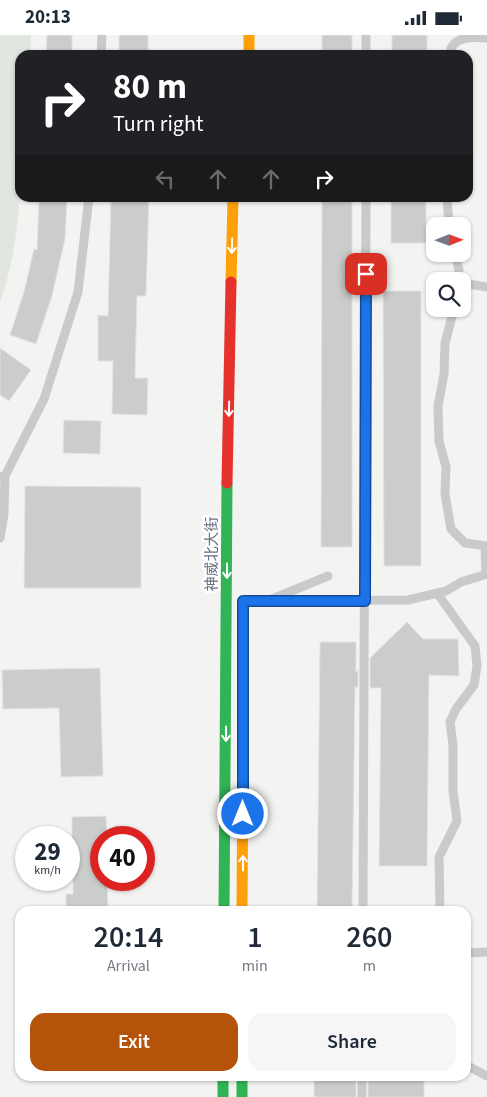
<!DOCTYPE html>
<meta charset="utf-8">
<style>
body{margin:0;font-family:"Source Sans 3","Noto Sans SC",sans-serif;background:#f6f6f7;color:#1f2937;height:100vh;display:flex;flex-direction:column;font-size:19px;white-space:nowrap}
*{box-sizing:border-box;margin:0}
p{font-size:16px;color:#747a83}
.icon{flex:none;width:28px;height:28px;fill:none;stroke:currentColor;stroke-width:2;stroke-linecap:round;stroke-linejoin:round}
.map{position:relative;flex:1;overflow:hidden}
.sheet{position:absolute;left:15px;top:871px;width:456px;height:175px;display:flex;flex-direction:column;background:#fff;border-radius:15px;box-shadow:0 1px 4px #0004}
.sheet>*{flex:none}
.hud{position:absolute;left:15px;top:15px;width:458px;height:152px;border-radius:15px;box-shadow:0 1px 4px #0004;background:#202124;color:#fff;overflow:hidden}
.needle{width:32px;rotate:89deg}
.controls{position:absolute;left:426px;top:182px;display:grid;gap:10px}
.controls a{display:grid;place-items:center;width:45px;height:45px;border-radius:10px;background:#fff;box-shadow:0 1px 4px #0004;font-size:25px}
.speed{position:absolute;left:15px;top:791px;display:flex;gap:10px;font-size:25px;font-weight:700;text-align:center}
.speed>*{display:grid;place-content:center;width:65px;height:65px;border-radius:50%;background:#fff;box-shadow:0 1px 4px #0004;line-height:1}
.speed small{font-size:12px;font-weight:400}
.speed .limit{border:8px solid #d22;background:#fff;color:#111}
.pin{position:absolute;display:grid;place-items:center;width:42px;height:42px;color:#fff;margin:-21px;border-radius:10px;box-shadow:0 2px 8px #0006}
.me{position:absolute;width:55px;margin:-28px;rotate:0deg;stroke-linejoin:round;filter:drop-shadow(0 0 4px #0008)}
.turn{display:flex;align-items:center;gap:18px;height:105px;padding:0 15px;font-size:22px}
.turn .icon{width:65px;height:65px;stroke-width:2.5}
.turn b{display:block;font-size:35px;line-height:42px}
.lanes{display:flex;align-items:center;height:48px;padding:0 15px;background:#0003;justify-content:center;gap:25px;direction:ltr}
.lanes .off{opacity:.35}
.eta{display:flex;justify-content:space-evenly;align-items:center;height:85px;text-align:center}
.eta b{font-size:30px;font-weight:600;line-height:35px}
.cta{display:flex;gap:10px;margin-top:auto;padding:10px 15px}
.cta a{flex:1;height:58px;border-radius:15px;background:#b45309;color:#fff;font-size:20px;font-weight:600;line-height:58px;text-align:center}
.cta a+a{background:#f6f6f7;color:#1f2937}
.status{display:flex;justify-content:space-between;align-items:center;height:35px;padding:0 25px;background:#fff;direction:ltr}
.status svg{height:14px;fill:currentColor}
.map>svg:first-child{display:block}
</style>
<div class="status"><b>20:13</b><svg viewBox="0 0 49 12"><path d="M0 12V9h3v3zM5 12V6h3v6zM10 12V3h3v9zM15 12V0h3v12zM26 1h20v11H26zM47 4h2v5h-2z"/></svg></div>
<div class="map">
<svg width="487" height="1062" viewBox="0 0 487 1062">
<rect width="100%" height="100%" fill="#f3f4f2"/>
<path fill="#e1e6e0" d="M0,0H31L30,20H20C20,102 28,188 0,267Z"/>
<path fill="#cbcdcd" stroke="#e2e3e2" d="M47,0H72V20H46Z
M119,0H148V20H119Z
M322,0H352V20H322Z
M392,0H427V20H392Z
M111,162H149L146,261H137L135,343H148L147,380L112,379L113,326H98V280L108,281Z
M322,162H352V512H321Z
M391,162H426V208H391Z
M39,164L67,165L65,204L52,261L36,309L10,300L24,257L34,214L37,215Z
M383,256H421V531H384Z
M0,313L31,335L9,366L0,360Z
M64,385L101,386L100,419L63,418Z
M25,451L141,452V553H24Z
M407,587L423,604H458L459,641L429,640L427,831H379L381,653H370V623Z
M320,607H356V637L358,635V652H355L352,876H317Z
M100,633L103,741L61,742L59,673L3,674L2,635Z
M106,781L107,802H101V845H107L108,876H66V859H73V830H69V806H72V782Z
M314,1041H356V1062H314Z
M368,1041H424V1062H368Z"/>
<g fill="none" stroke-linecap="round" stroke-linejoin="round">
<path stroke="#c9cacc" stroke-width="9" d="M101,20L102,0
M366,20V0
M450,20C450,1 473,2 487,3
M447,162L449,191
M455,219L459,235L458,246
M462,248L487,252
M454,274L445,308L444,339L438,371L439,406L446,432L445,459L451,494L465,508L487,511
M0,442L5,441L44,364L78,257L89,162
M0,503L4,479L5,441
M485,512L486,538
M437,558L475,611L477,631L474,650L456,674L450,687L453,710V756L457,786L439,822L440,876
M272,564L328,541
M243,566L408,565L446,556L461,547L487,539
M363,876L366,162
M466,918L487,917
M466,1030L487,1041
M362,1062V1041"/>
<path stroke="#30b455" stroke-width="11" d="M224,876L227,448
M223,1041V1062
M242,1041V1062"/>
<path stroke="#ff9f0a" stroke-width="11" d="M249,0V20
M231,247L233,162
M242,876L243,721"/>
<path stroke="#e5322d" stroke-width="11" d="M227,448L231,247"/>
</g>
<defs><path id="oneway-shaft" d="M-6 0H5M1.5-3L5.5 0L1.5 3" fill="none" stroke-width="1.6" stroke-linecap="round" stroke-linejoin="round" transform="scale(1.25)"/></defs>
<g stroke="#fff">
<use href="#oneway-shaft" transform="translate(232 211) rotate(91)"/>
<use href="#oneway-shaft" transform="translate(229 374) rotate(91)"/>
<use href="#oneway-shaft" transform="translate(227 536) rotate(90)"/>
<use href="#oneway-shaft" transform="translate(226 699) rotate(90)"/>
<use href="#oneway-shaft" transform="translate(243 828) rotate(-90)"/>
</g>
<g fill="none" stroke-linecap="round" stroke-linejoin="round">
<g stroke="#114b97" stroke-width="12">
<path id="route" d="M243,779V566H365L366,239"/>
</g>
<use href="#route" stroke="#1a73e8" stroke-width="9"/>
</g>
<g text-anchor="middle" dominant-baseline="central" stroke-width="5" stroke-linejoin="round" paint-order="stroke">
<g font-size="15" fill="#667081" stroke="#fff">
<text transform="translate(212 519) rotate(-90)">神威北大街</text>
</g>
</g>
</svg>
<div class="controls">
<a><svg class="needle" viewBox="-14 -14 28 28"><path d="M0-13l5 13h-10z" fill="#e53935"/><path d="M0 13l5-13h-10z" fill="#747a83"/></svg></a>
<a><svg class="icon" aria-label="search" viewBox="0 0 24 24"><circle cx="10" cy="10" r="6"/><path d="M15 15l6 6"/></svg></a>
</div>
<div class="speed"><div>29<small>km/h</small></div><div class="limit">40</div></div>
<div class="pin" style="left:366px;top:239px;background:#d93025"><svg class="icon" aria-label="arrive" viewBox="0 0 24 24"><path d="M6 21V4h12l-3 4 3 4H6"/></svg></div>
<svg class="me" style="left:243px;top:779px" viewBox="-20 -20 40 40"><circle r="17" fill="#1a73e8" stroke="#fff" stroke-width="3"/><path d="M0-11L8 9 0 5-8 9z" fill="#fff"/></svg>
<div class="hud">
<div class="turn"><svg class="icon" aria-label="right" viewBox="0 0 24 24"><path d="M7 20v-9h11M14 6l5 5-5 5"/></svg><div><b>80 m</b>Turn right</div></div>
<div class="lanes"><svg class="icon off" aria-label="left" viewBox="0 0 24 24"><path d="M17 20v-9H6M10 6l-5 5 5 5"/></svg><svg class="icon off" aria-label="ahead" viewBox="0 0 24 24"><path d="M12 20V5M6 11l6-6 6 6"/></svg><svg class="icon off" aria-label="ahead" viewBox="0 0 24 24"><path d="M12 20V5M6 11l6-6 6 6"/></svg><svg class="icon" aria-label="right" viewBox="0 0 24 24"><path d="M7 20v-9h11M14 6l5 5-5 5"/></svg></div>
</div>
<section class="sheet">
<div class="eta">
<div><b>20:14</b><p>Arrival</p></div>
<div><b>1</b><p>min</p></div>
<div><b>260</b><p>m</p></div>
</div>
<div class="cta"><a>Exit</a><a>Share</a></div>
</section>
</div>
